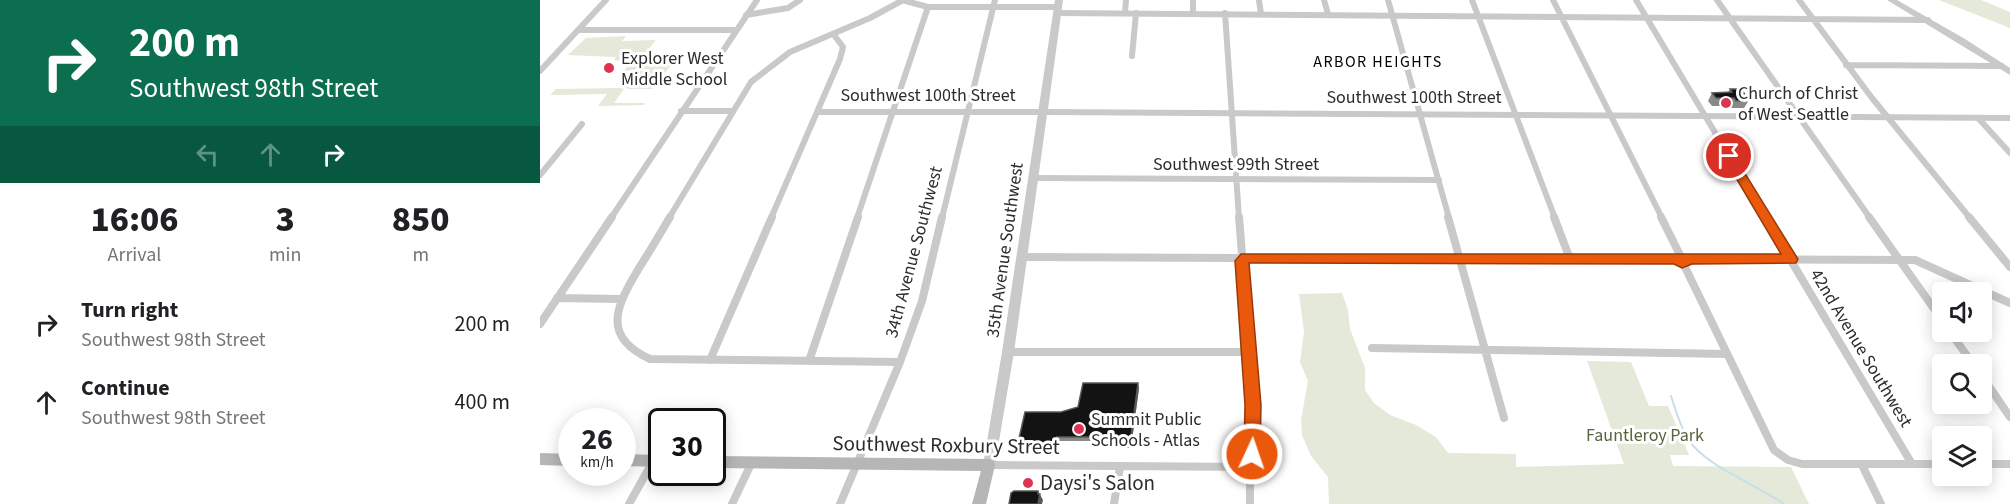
<!DOCTYPE html>
<style>
body{margin:0;font-family:"Source Sans 3",sans-serif;background:#f6f6f6;color:#202124;height:100vh;display:flex;flex-direction:column;font-size:22px;white-space:nowrap}
*{box-sizing:border-box;margin:0}
p{font-size:20px;color:#757577}
.icon{flex:none;width:33px;height:33px;fill:none;stroke:currentColor;stroke-width:2;stroke-linecap:round;stroke-linejoin:round}
.map{position:relative;flex:1;overflow:hidden}
.panel{display:flex;flex-direction:column;background:#fff;width:540px}
.panel>*{flex:none}
.hud{background:#0b6e4f;color:#fff;overflow:hidden}
.tools{position:absolute;left:1392px;top:282px;display:grid;gap:12px}
.tools a{display:grid;place-items:center;width:60px;height:60px;border-radius:6px;background:#fff;box-shadow:0 3px 15px #0003;font-size:30px}
.speed{position:absolute;left:18px;top:408px;display:flex;gap:12px;font-size:30px;font-weight:700;text-align:center}
.speed>*{display:grid;place-content:center;width:78px;height:78px;border-radius:50%;background:#fff;box-shadow:0 3px 15px #0003;line-height:1}
.speed small{font-size:15px;font-weight:400}
.speed .limit{border:3px solid #111;border-radius:9px;background:#fff;color:#111}
.pin{position:absolute;display:grid;place-items:center;width:51px;height:51px;color:#fff;margin:-26px;border:3px solid #fff;border-radius:50%;box-shadow:0 2px 6px #0007}
.me{position:absolute;width:66px;margin:-33px;rotate:3deg;stroke-linejoin:round;filter:drop-shadow(0 0 4px #0008)}
.turn{display:flex;align-items:center;gap:21px;height:126px;padding:0 30px;font-size:27px}
.turn .icon{width:78px;height:78px;stroke-width:2.5}
.turn b{display:block;font-size:42px;line-height:51px}
.lanes{display:flex;align-items:center;height:57px;padding:0 30px;background:#0003;justify-content:center;gap:30px;direction:ltr}
.lanes .off{opacity:.35}
.eta{display:flex;justify-content:space-evenly;align-items:center;height:102px;text-align:center}
.eta b{font-size:36px;font-weight:800;line-height:42px}
ul{padding:0;list-style:none}
li{display:flex;align-items:center;gap:18px;height:78px;padding:0 30px}
li div{flex:1}
li b{display:block;font-size:22px}
li em{font-style:normal}
main{display:flex;flex:1;min-height:0}
.map>svg:first-child{display:block}
</style>
<main>
<section class="panel">
<div class="hud">
<div class="turn"><svg class="icon" aria-label="right" viewBox="0 0 24 24"><path d="M7 20v-9h11M14 6l5 5-5 5"/></svg><div><b>200 m</b>Southwest 98th Street</div></div>
<div class="lanes"><svg class="icon off" aria-label="left" viewBox="0 0 24 24"><path d="M17 20v-9H6M10 6l-5 5 5 5"/></svg><svg class="icon off" aria-label="ahead" viewBox="0 0 24 24"><path d="M12 20V5M6 11l6-6 6 6"/></svg><svg class="icon" aria-label="right" viewBox="0 0 24 24"><path d="M7 20v-9h11M14 6l5 5-5 5"/></svg></div>
</div>
<div class="eta">
<div><b>16:06</b><p>Arrival</p></div>
<div><b>3</b><p>min</p></div>
<div><b>850</b><p>m</p></div>
</div>
<ul>
<li><svg class="icon" aria-label="right" viewBox="0 0 24 24"><path d="M7 20v-9h11M14 6l5 5-5 5"/></svg><div><b>Turn right</b><p>Southwest 98th Street</p></div><em>200 m</em></li>
<li><svg class="icon" aria-label="ahead" viewBox="0 0 24 24"><path d="M12 20V5M6 11l6-6 6 6"/></svg><div><b>Continue</b><p>Southwest 98th Street</p></div><em>400 m</em></li>
</ul>
</section>
<div class="map">
<svg width="1470" height="504" viewBox="0 0 1470 504">
<rect width="100%" height="100%" fill="#fff"/>
<path fill="#e4e9da" d="M1399,0H1441L1470,12V28Z
M86,36L82,41L116,40L99,61L135,60L112,89H88L84,86L96,71H84L90,62L74,60L76,57L28,55L46,38Z
M80,88L84,89L74,103H105L104,105L58,106L67,94L10,95L16,89Z
M802,293L808,310L810,329L825,368V390L834,403L850,415L876,425L896,437L908,453L976,454V467L1084,464L1047,361L1091,362L1109,406H1128L1149,455H1130L1133,466L1251,467L1269,504H789L788,477L771,456L762,435L761,420L768,381L760,362L764,332L759,294Z"/>
<g fill="none" stroke-linecap="round" stroke-linejoin="round">
<path stroke="#c6dfe9" stroke-width="2" d="M1131,396C1136,411 1140,426 1148,439C1165,466 1216,484 1244,504"/>
<path stroke="#c9c9c9" stroke-width="6" d="M362,0L388,7H518
M653,0V13
M719,0L721,14
M784,0L788,14
M848,0L909,218
M932,0L1015,218
M1013,0L1122,218
M1096,0L1226,218
M1177,0L1330,218
M1259,0L1332,98L1430,218
M517,13L1388,20
M585,13L586,0
M685,13L699,218
M206,15L248,8L260,0
M38,30H195
M592,56L596,13
M1306,65L1462,66
M0,71L66,0
M141,111H192
M278,112H503
M1438,118L1470,153
M0,175L42,124
M494,178L899,180
M71,218L217,0
M129,218L211,82L250,52L330,18L363,0
M231,218L300,59L303,47L294,35
M317,218L388,7
M402,218L455,0"/>
<path stroke="#c9c9c9" stroke-width="8" d="M130,217C120,234 110,251 99,268C77,305 60,336 110,359L360,362
M699,217L702,254
M908,217L964,418
M1014,217L1030,259
M1121,217L1140,255
M1225,217L1372,464
M1329,217L1402,320
M1429,217L1470,267
M482,257L697,258
M706,258L1137,259
M1146,259L1375,260L1470,303
M702,261L714,441L710,467V504
M1143,263L1234,450L1248,460L1262,464H1402
M17,298L81,299
M0,324L72,217
M1410,332L1433,364
M832,348L1187,354
M468,352H709
M170,360L232,217
M269,361L318,217
M1442,376L1470,417
M1442,464H1470
M449,465L710,467
M1322,465L1341,504
M89,504L113,461
M192,504L212,462
M300,504L360,362L382,301L402,217
M574,504L580,467"/>
<path fill="#c9c9c9" fill-rule="evenodd" d="M515,0H523L508,109L1470,115V121L507,115L474,352L455,465L454,469L449,471L444,469L443,465L462,352Z
M1347,0H1357L1425,39L1470,68V75Z"/>
<path fill="#b6b6b6" fill-rule="evenodd" d="M0,453L32,454V466L0,465Z
M82,454L122,455V467L82,466Z
M172,456L449,459L454,461L455,465L446,504H432L441,471L172,468Z"/>
</g>
<path fill="#898989" d="M1190,89L1209,100L1204,108H1192L1190,106H1172L1168,101L1172,93L1188,92Z
M598,383L599,388L591,448H571L570,444V441H519L517,452H479L477,447L521,412L538,407Z"/>
<path fill="#5a5a5a" d="M598,383L599,388L591,448L590,444Z
M517,437L519,441L517,452L515,447Z
M498,491L503,500L502,504H498Z"/>
<path fill="#131313" stroke="#5a5a5a" stroke-width="1.5" d="M1190,89H1201L1209,100L1196,101L1194,98H1176L1172,93L1192,92Z
M543,383H598L590,444H570L571,437H517L515,447H477L485,412H521L538,407Z
M474,491H498V494H500L498,504H469L471,493Z"/>
<path fill="#ea580c" stroke="#983908" stroke-width="1.5" d="M1189,152L1193,154L1256,256L1258,259L1256,263L1152,264L1142,268L1134,264L709,263L721,405L720,454L718,459L712,461L706,459L704,454L705,405L695,261L701,254H1241L1183,156Z"/>
<g fill="#dd3452" stroke="#fff" stroke-width="2">
<circle cx="69" cy="68" r="6"/>
<circle cx="1186" cy="103" r="6"/>
<circle cx="539" cy="429" r="6"/>
<circle cx="488" cy="483" r="6"/>
</g>
<g text-anchor="middle" dominant-baseline="central" stroke-width="6" stroke-linejoin="round" paint-order="stroke">
<g font-size="16" letter-spacing="1.5" fill="#000" stroke="#fff">
<text x="838" y="62">ARBOR HEIGHTS</text>
</g>
<g font-size="18" fill="#2c2c2c" stroke="#fff" text-anchor="start">
<text x="81" y="58">Explorer West<tspan x="81" dy="21">Middle School</tspan></text>
<text x="1198" y="93">Church of Christ<tspan x="1198" dy="21">of West Seattle</tspan></text>
<text x="551" y="419">Summit Public<tspan x="551" dy="21">Schools - Atlas</tspan></text>
</g>
<g font-size="18" fill="#2c2c2c" stroke="#fff">
<text x="388" y="95">Southwest 100th Street</text>
<text x="874" y="97">Southwest 100th Street</text>
<text x="696" y="164">Southwest 99th Street</text>
<text transform="translate(465 250) rotate(-82)">35th Avenue Southwest</text>
<text transform="translate(374 252) rotate(-75)">34th Avenue Southwest</text>
<text transform="translate(1321 348) rotate(59)">42nd Avenue Southwest</text>
</g>
<g font-size="18" fill="#53653c" stroke="#fff">
<text x="1105" y="435">Fauntleroy Park</text>
</g>
<g font-size="21" fill="#2c2c2c" stroke="#fff">
<text transform="translate(406 445) rotate(1)">Southwest Roxbury Street</text>
</g>
<g font-size="21" fill="#2c2c2c" stroke="#fff" text-anchor="start">
<text x="500" y="483">Daysi's Salon</text>
</g>
</g>
</svg>
<div class="tools">
<a><svg class="icon" aria-label="sound" viewBox="0 0 24 24"><path d="M4 9h4l5-4v14l-5-4H4zM17 9q2 3 0 6"/></svg></a>
<a><svg class="icon" aria-label="search" viewBox="0 0 24 24"><circle cx="10" cy="10" r="6"/><path d="M15 15l6 6"/></svg></a>
<a><svg class="icon" aria-label="layers" viewBox="0 0 24 24"><path d="M12 4l9 5-9 5-9-5zM3 14l9 5 9-5"/></svg></a>
</div>
<div class="speed"><div>26<small>km/h</small></div><div class="limit">30</div></div>
<div class="pin" style="left:1189px;top:156px;background:#d93025"><svg class="icon" aria-label="arrive" viewBox="0 0 24 24"><path d="M6 21V4h12l-3 4 3 4H6"/></svg></div>
<svg class="me" style="left:712px;top:454px" viewBox="-20 -20 40 40"><circle r="17" fill="#ea580c" stroke="#fff" stroke-width="3"/><path d="M0-11L8 9 0 5-8 9z" fill="#fff"/></svg>
</div>
</main>
